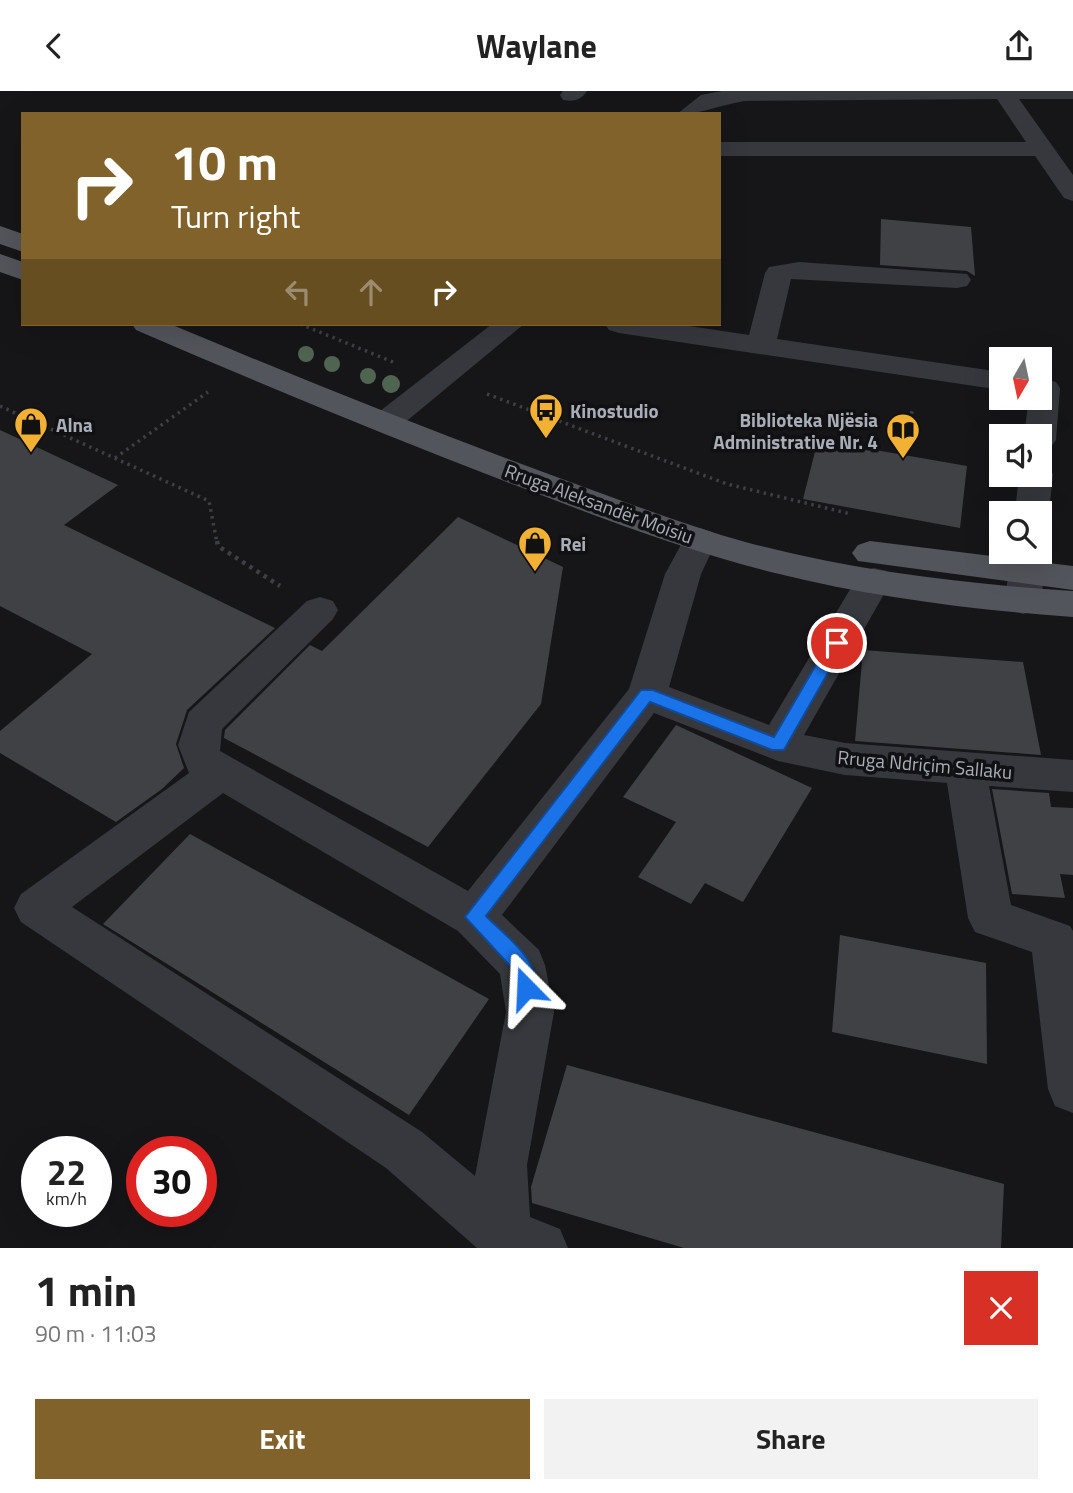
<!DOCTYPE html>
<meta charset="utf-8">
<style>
body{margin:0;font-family:"Titillium Web",sans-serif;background:#f2f2f2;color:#222;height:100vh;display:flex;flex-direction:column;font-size:26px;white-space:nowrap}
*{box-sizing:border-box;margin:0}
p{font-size:23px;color:#767676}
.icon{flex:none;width:38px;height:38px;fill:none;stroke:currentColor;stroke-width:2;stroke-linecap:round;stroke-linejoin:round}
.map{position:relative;height:1157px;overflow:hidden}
.drawer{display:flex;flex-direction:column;background:#fff;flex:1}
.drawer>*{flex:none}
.guide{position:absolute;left:21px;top:21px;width:700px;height:214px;border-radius:0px;box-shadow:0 7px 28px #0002;background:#80622a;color:#fff;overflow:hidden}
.needle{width:46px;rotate:189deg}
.fabs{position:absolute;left:989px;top:256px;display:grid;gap:14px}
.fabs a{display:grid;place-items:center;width:63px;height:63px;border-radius:0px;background:#fff;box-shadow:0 7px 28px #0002;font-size:35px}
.speed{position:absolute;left:21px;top:1045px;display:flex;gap:14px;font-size:35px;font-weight:700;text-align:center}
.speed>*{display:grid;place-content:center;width:91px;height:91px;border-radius:50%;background:#fff;box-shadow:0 7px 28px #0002;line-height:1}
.speed small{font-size:18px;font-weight:400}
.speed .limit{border:10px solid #d22;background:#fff;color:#111}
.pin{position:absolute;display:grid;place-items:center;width:60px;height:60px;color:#fff;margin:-30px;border:4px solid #fff;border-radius:50%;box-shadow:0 2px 7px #0007}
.me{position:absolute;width:77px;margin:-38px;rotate:339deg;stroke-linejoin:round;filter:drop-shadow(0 0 5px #0008)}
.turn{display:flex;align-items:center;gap:24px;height:147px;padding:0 35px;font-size:32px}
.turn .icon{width:91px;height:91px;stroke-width:2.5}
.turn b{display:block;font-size:49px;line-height:60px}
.lanes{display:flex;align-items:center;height:66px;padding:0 35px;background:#0003;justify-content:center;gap:35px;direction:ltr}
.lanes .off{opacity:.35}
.round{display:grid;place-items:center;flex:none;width:74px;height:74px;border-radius:0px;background:#f2f2f2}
.headline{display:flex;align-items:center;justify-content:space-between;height:119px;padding:0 35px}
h1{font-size:42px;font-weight:700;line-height:52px}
.action{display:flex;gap:14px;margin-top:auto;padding:14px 35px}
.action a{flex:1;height:80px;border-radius:0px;background:#80622a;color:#fff;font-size:28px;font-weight:700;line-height:80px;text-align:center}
.action a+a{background:#f2f2f2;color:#222}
header{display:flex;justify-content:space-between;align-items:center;height:91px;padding:0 35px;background:#fff;font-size:32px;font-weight:700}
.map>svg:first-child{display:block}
</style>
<header><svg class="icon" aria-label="back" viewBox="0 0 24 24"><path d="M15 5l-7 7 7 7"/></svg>Waylane<svg class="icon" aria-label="share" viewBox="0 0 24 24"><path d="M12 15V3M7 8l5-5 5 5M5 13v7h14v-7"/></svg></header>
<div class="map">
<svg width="1073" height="1157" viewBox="0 0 1073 1157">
<rect width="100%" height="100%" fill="#161618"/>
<path fill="#404145" d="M881,128L971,136L975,185L967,180L880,174Z
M0,339L118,394L64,434L275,537L187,619L176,653L184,677L162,698L116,731L0,662V640L92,563L0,515Z
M818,349L967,375L960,437L803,408Z
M458,426L563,476L541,613L428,756L224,647L225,639L310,554L322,560Z
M863,559L1023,571L1041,664L855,650Z
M676,634L812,697L743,811L705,792L691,813L638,786L676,731L623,706Z
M992,698L1049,702L1051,716L1073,717V784L1060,783L1065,807L1012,803Z
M190,743L489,908L409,1024L103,833Z
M840,844L986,872L987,973L832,941Z
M567,974L1004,1093L1001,1157H684L532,1112L531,1096Z"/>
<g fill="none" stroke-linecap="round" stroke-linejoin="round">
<path stroke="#3d3f44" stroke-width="3.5" stroke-dasharray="2.5 4.5" stroke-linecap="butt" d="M300,233L393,271
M487,303L727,393L851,423
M0,315L209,410L217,452
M900,363L913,317
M115,367L208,301"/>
<path stroke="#3d3f44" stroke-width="4.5" stroke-dasharray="3.5 5" stroke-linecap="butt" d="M217,450L218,455L280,495"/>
<path fill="#37383d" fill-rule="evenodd" d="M563,0H587C581,9 574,11 563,9L560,4Z
M722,0H1073V8H1019L1073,84V110L1064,107L1035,65H719V51H1026L997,8L745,10C719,14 703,23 677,23L701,4Z
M799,171L967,183L971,189L967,195L957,197L791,188L777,248L1001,281V299L619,242L609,239L605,233H676L749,244L765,182L769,176Z
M492,233H524L397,338L386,340L375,338L370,331L375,324Z
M1045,288L1056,291L1060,297L1056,349L1051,356L1040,359V345H1024L1029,306H1040V289Z
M1040,374L1048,376L1053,383L1049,422L1040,431V422H1015L1019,383H1040Z
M700,437L712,441L717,449L701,483L669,596L769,634L861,480L874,477L887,480L892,489L804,644L845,652L1073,669V701L989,695L1011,814L1070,835L1073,840V1022L1055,1015L1048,998L1032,861L975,841L968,827L947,692L845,684L778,670L654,622L502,824L539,859L545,874L554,921L527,1074L530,1126L560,1138L568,1157H477L386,1077L21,831L14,817L21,803L189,682L178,654L189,621L307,510L320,506L333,510L338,519L333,528L222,638L220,660L468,800L629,598L665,483L688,441ZM223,702L458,840L500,883L506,921L475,1085L422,1041L72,816Z
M1040,451L1047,460L1041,510L1036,519L1023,523L1010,519L1005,510L1011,460H1040Z"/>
<path fill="#53555c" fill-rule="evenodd" d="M0,135L23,143V161L0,153Z
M0,163L23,171V189L0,181Z
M132,233H170C297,286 425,338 554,385C618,408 683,434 749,452C855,480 964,493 1073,500V526C972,519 872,506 775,482C690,461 609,430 528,399C396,349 266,295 136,239Z
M870,450L1073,475V499L858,470L852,462L858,454Z"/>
</g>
<g fill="#506452">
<circle cx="306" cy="263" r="8"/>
<circle cx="332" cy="273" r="8"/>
<circle cx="368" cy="285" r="8"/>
<circle cx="391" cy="293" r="9"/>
</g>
<path fill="#1a73e8" stroke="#114b97" stroke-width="2" d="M837,547L845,552L784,659H772L650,611L486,825C504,844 547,873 533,904L526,906L519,904L513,878L465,826L641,599H653L774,646L831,548Z"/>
<defs>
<g id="bus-pin" transform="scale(1.75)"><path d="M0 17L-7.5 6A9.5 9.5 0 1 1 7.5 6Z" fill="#f2b134" stroke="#111113"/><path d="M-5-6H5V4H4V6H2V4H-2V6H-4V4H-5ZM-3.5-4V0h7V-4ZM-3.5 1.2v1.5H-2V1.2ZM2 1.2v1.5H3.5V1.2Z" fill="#111"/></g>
<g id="shop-pin" transform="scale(1.75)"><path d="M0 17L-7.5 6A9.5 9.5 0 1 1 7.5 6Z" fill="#f2b134" stroke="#111113"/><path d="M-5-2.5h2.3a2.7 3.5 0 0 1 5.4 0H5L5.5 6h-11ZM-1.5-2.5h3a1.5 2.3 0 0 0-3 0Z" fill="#111"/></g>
<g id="library-pin" transform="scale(1.75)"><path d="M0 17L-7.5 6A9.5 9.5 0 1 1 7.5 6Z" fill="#f2b134" stroke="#111113"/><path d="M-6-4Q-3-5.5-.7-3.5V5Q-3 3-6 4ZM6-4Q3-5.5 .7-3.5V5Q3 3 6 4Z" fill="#111"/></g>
</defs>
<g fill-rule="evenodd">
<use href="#bus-pin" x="546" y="319"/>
<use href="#shop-pin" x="31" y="333"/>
<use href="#library-pin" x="903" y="339"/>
<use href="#shop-pin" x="535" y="452"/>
</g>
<g text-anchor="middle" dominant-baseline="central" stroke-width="7" stroke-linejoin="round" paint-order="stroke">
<g font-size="19" font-weight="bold" fill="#a8adb8" stroke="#111113" text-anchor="start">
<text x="570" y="319">Kinostudio</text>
<text x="878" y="328" text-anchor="end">Biblioteka Njësia<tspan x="878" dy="22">Administrative Nr. 4</tspan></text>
<text x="56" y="333">Alna</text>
<text x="560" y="452">Rei</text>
</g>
<g font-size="19" fill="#a8adb8" stroke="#111113">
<text transform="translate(599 412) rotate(20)">Rruga Aleksandër Moisiu</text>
<text transform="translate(925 673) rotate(5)">Rruga Ndriçim Sallaku</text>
</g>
</g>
</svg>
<div class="fabs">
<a><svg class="needle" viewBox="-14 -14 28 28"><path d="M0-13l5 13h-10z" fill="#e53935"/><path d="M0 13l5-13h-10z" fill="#767676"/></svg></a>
<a><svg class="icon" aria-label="sound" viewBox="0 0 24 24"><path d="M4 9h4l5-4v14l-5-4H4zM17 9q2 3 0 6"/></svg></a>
<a><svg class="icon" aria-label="search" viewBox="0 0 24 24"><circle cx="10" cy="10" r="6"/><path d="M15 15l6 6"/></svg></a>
</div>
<div class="speed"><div>22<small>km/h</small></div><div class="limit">30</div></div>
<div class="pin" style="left:837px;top:552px;background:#d93025"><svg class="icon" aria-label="arrive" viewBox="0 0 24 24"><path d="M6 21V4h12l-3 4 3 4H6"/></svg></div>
<svg class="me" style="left:526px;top:897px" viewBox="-20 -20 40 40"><path d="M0-17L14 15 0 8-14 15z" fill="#1a73e8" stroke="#fff" stroke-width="4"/></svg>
<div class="guide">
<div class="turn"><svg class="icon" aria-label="right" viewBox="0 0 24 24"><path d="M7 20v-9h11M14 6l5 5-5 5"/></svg><div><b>10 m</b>Turn right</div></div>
<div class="lanes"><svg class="icon off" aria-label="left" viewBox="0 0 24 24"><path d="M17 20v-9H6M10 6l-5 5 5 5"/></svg><svg class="icon off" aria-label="ahead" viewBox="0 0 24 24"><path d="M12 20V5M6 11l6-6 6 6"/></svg><svg class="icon" aria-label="right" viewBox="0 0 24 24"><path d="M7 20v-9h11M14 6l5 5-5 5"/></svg></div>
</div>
</div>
<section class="drawer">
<div class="headline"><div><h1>1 min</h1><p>90 m · 11:03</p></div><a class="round" style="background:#d93025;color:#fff"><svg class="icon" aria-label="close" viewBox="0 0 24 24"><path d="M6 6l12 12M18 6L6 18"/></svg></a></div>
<div class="action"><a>Exit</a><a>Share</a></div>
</section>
